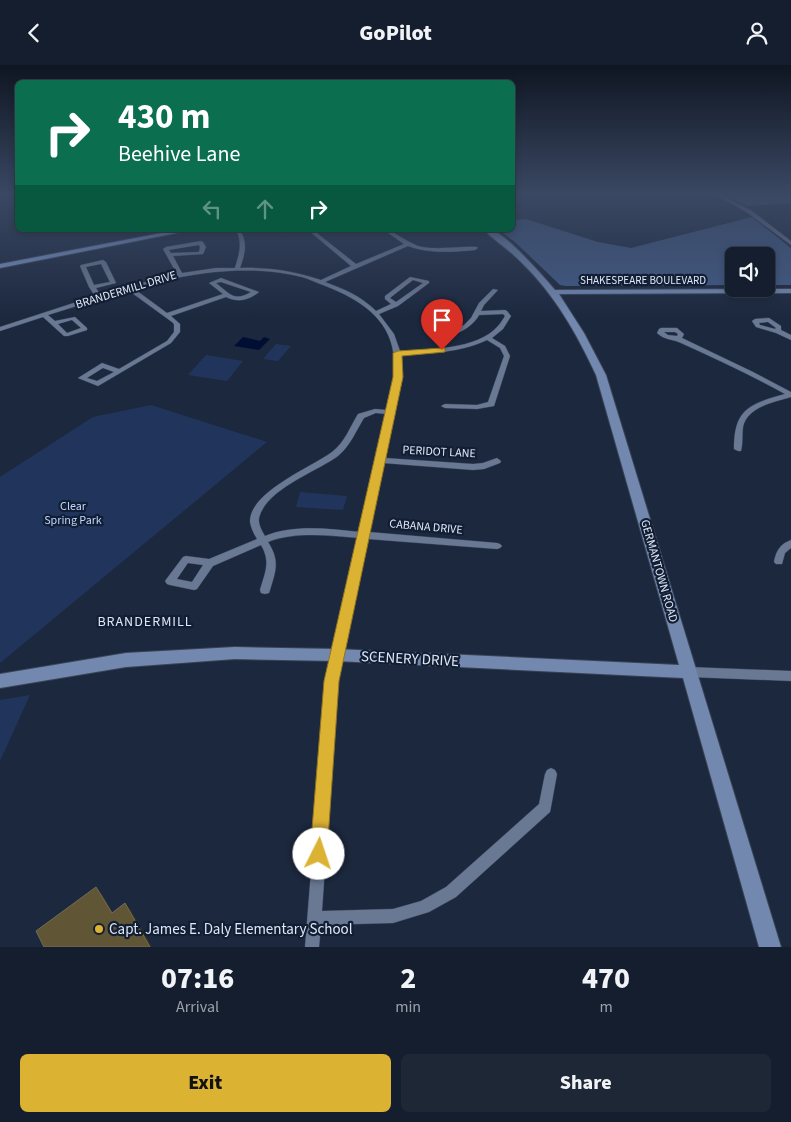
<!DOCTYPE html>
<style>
body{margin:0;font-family:"Source Sans 3",sans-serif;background:#1e2736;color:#f1f3f6;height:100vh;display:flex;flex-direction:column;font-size:19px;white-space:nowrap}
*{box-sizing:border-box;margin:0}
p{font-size:16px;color:#9da2aa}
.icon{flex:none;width:28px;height:28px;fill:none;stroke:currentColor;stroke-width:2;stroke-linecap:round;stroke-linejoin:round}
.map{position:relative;height:882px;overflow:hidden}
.drawer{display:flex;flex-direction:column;background:#151e2e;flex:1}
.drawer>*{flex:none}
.banner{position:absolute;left:15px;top:15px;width:500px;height:152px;border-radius:8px;box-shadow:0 2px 8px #0003,0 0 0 1px #343c4a;background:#0b6e4f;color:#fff;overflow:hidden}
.buttons{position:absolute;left:725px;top:182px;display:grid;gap:10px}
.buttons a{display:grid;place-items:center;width:50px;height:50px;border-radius:8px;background:#151e2e;box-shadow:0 2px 8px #0003,0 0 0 1px #343c4a;font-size:25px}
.pin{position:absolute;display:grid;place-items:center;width:42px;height:42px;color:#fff;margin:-51px -21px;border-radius:50% 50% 50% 0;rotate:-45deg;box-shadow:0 0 5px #0007}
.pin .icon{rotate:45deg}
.me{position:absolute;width:55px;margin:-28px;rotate:4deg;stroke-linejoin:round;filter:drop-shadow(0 0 4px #0008)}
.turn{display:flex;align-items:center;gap:18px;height:105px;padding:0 20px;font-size:22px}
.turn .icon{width:65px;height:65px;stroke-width:2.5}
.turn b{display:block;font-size:35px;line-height:42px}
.lanes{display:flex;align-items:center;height:48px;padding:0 20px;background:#0003;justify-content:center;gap:25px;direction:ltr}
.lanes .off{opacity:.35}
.eta{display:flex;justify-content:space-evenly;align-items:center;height:85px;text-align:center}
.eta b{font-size:30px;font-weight:800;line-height:35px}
.cta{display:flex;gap:10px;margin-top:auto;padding:10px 20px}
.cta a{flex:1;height:58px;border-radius:8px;background:#dcb233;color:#111;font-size:20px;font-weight:800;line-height:58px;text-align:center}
.cta a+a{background:#1e2736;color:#f1f3f6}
header{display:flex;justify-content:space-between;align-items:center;height:65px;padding:0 20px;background:#151e2e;font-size:22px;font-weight:800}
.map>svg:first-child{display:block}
</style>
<header><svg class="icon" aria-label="back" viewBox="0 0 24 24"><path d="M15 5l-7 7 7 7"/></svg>GoPilot<svg class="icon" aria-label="person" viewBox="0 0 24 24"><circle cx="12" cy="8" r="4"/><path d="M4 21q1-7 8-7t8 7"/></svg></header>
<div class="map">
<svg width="791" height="882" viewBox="0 0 791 882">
<rect width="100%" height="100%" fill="#1c283e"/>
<path fill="#21355c" d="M276,279L291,281L278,296L263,294Z
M206,290L243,296L227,316L188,310Z
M151,340L267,377L0,598V412L93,352Z
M300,427L347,431L343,445L296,442Z
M30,630L0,696V635Z"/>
<path fill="#425a85" d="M723,130H791V138L748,141Z
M752,152L791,183V220H766V191H734V220L566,221L560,220L515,177L499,165H512L513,155L526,154L598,177L631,183Z"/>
<path fill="#010e33" d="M243,272L260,276L264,272L270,274L259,285L234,281Z"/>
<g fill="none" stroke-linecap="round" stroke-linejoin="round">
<g stroke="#3a4456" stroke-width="1">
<path id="street" d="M716,130H721L752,146L791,176V180L748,148Z
M236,165H240C248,178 245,189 240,203C267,202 295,206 321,215L351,201L308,165H313L356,199L404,179L384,165C394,165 408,179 422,182C441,185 459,181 477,182L478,183L475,185C453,187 429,189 408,181L325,217C344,224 361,231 376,246L391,239L385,234V231L410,212L429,216V218L398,241L379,249L394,269L400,286C429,284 477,285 498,261C501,258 503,254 505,251L503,249L479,250C475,259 456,273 447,268L464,260L471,253L479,238L493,224L498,225L484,240L481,246L505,245L507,246L511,251L503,264L492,273L505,281L510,291L494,341L477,344L445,343L441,341L445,339L477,340L488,337L504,291L500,283L487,275C460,288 430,288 400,290L401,312L385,393L473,399L483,398L497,393L501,396L500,398L484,404L473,405L383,398L369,467L497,478L500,479L502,481L500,483L497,484L368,474L338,617L322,846L393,844L421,836L446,822L539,739L545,709L547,705L551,703L555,705L557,709L551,742L550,747L456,832L429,847L393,858L321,860L319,882H305L326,617L359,473C330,471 296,466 268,477C280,496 276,505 270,525L269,528L265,529L261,528L260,525C265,507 271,497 261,480L213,501L197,524L194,525L170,520L167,519L165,516L183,492L186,491L209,494L257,474C254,469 251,463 250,457C249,427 312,402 332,387C345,377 350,362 358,349L375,344L387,345C392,323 397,303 392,281C384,248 352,231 323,220C317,218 309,214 302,212C275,205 243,204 215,207C187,210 160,216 133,223L167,248L223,229L209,218L221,213L259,227C249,235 239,238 226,232L171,251L180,259V267L171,278L98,321L78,313L102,298L119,304L167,276L174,267V259L172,257L128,225L48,250L55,256L75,252L87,263V265L68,271H64L43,252L0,266V262L95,231L89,222L80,201L81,200L103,195L106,197L116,218L96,223L100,229L126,222L177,209L163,184L166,182L201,176L203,177L206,182L203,189L173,191L182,208L216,203H235C239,189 243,178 236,165ZM199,180L200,182L199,187L171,188L169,185ZM101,199L110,217L94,220L86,202ZM413,215L423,218L396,237L390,233ZM221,217L251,227C234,237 230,229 216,218ZM72,255L81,263L67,268L58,259ZM103,303L114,307L97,316L87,313ZM376,348L386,349L360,467C330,464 294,459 265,471C262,466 258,459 259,453C266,424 316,407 338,391C350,381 356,366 364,353ZM188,498L203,500L192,517L177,514Z
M280,165H296L284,168Z
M769,253L781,261V265L791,270V275L776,268L756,262L752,256L755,254ZM768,257L776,263L775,264L760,260L759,258Z
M677,263L684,269L682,273L753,307L791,327V332C774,337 747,342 743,362C742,370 743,379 741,386H738L734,384C734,344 749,339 785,329C751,310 716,294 681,278C673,274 664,275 657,268L659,264L661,263ZM664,267H675L678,269L677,271L668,270Z
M791,475V483L785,488L782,499H776L774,497C776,486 780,479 791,475Z
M689,602L791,606V616L689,612L685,610L683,607L685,604Z"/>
</g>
<g stroke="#3a4456" stroke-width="2">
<path id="secondary" d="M484,165C487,165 490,164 492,165C507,170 544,212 555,225L791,224V228L559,229L584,268L606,310L781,882H759L683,613L336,596L235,594L126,602L0,623V609L126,588L235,582L336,584L679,600L596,310C577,269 555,230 522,198C511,186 496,177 484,165Z"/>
</g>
<g stroke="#3a4456" stroke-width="2">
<path id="primary" d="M177,165H192L0,203V199Z"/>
</g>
<use href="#street" fill="#697893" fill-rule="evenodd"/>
<use href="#secondary" fill="#7288af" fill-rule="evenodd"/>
<use href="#primary" fill="#7b97cb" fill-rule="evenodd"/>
</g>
<path fill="#353121" d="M96,822L102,829L117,855L112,848Z
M125,838L131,845L152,882H150Z"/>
<path fill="#605535" stroke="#746c53" d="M96,822L112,848L125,838L150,882H44L36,866Z"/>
<linearGradient id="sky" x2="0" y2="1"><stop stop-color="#0f1622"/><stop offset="0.51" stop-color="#3a4863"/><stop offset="1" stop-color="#3a4863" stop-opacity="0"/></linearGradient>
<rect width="791" height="253" fill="url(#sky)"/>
<path fill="#dcb233" stroke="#8f7421" d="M442,283H445V287L402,291L403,312L339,616L327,789L325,795L319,798L312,795L310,789L324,616L393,312V288L398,286Z"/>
<circle fill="#dcb233" stroke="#121e34" stroke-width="2" cx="99" cy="864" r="5"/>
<g text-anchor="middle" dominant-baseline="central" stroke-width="4.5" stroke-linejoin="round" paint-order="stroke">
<g font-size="11" fill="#dee7f6" stroke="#121e34">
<text x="643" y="215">SHAKESPEARE BOULEVARD</text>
</g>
<g font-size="12" fill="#dee7f6" stroke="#121e34">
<text transform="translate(126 225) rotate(-17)">BRANDERMILL DRIVE</text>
<text transform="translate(439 387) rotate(3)">PERIDOT LANE</text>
<text transform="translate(426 462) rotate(5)">CABANA DRIVE</text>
<text transform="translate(659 506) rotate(74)">GERMANTOWN ROAD</text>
</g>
<g font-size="12" fill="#bdd4fe" stroke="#121e34">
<text x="73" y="441">Clear<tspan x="73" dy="14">Spring Park</tspan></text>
</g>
<g font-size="14" letter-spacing="1" fill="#dee7f6" stroke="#121e34">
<text x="145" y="557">BRANDERMILL</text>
</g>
<g font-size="15" fill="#dee7f6" stroke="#121e34">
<text transform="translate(410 594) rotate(3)">SCENERY DRIVE</text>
</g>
<g font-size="15" fill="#dee7f6" stroke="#121e34" text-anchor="start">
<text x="109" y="864">Capt. James E. Daly Elementary School</text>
</g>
</g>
</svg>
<div class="buttons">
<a><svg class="icon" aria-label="sound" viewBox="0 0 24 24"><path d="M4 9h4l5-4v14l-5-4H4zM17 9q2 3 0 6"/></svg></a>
</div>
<div class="pin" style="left:442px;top:285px;background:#d93025"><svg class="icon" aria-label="arrive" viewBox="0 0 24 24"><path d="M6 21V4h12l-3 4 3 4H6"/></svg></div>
<svg class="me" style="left:319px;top:789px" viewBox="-20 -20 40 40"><circle r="19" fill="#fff"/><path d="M0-13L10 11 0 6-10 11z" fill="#dcb233"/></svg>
<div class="banner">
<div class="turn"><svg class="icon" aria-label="right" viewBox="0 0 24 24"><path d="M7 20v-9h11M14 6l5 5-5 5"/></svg><div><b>430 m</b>Beehive Lane</div></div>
<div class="lanes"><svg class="icon off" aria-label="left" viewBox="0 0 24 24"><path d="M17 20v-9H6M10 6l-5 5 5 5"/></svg><svg class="icon off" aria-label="ahead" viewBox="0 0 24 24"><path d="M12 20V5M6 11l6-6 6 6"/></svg><svg class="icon" aria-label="right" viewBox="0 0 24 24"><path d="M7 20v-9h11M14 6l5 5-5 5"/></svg></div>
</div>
</div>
<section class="drawer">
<div class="eta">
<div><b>07:16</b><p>Arrival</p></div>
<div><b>2</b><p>min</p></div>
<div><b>470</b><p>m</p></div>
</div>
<div class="cta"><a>Exit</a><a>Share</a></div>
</section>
